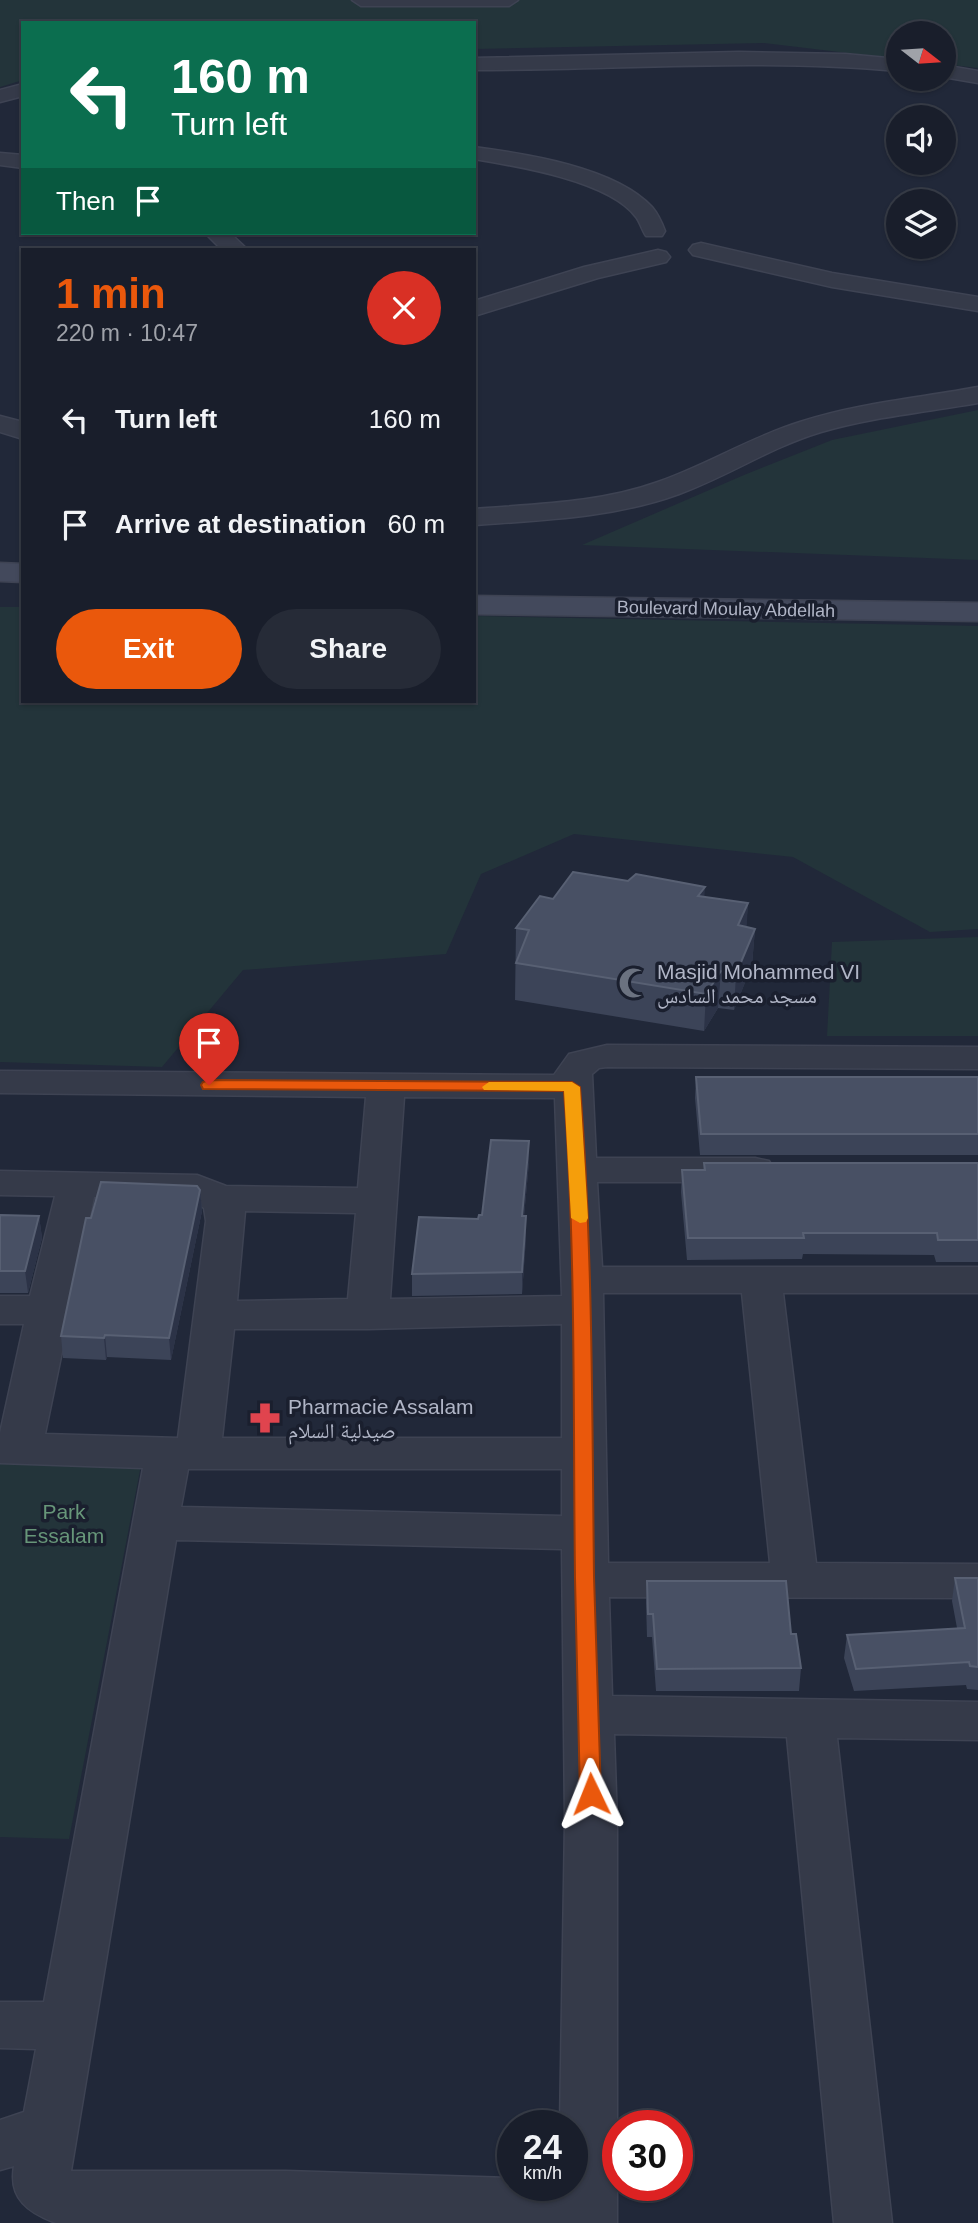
<!DOCTYPE html>
<meta charset="utf-8">
<style>
body{margin:0;font-family:Helvetica,"Noto Naskh Arabic",sans-serif;background:#262b37;color:#f1f3f6;height:100vh;display:flex;flex-direction:column;font-size:26px;white-space:nowrap}
*{box-sizing:border-box;margin:0}
p{font-size:23px;color:#9fa2a9}
.icon{flex:none;width:38px;height:38px;fill:none;stroke:currentColor;stroke-width:2;stroke-linecap:round;stroke-linejoin:round}
.map{position:relative;flex:1;overflow:hidden}
.side{position:absolute;left:21px;top:248px;width:455px;height:455px;display:flex;flex-direction:column;background:#191e2b;border-radius:0px;box-shadow:0 2px 5px #0004,0 0 0 2px #373c47}
.side>*{flex:none}
.top-card{position:absolute;left:21px;top:21px;width:455px;height:214px;border-radius:0px;box-shadow:0 2px 5px #0004,0 0 0 2px #373c47;background:#0b6e4f;color:#fff;overflow:hidden}
.needle{width:46px;rotate:107deg}
.tools{position:absolute;left:886px;top:21px;display:grid;gap:14px}
.tools a{display:grid;place-items:center;width:70px;height:70px;border-radius:50%;background:#191e2b;box-shadow:0 2px 5px #0004,0 0 0 2px #373c47;font-size:35px}
.speed{position:absolute;left:497px;top:2110px;display:flex;gap:14px;font-size:35px;font-weight:700;text-align:center}
.speed>*{display:grid;place-content:center;width:91px;height:91px;border-radius:50%;background:#191e2b;box-shadow:0 2px 5px #0004,0 0 0 2px #373c47;line-height:1}
.speed small{font-size:18px;font-weight:400}
.speed .limit{border:10px solid #d22;background:#fff;color:#111}
.pin{position:absolute;display:grid;place-items:center;width:60px;height:60px;color:#fff;margin:-72px -30px;border-radius:50% 50% 50% 0;rotate:-45deg;box-shadow:0 0 7px #0007}
.pin .icon{rotate:45deg}
.me{position:absolute;width:77px;margin:-38px;rotate:358deg;stroke-linejoin:round;filter:drop-shadow(0 0 5px #0008)}
.turn{display:flex;align-items:center;gap:24px;height:147px;padding:0 35px;font-size:32px}
.turn .icon{width:91px;height:91px;stroke-width:2.5}
.turn b{display:block;font-size:49px;line-height:60px}
.then{display:flex;align-items:center;height:66px;padding:0 35px;background:#0003;gap:14px;font-size:26px}
.round{display:grid;place-items:center;flex:none;width:74px;height:74px;border-radius:37px;background:#262b37}
.overview{display:flex;align-items:center;justify-content:space-between;height:119px;padding:0 35px}
h1{font-size:42px;font-weight:700;line-height:52px;color:#ea580c}
.button{display:flex;gap:14px;margin-top:auto;padding:14px 35px}
.button a{flex:1;height:80px;border-radius:42px;background:#ea580c;color:#fff;font-size:28px;font-weight:700;line-height:80px;text-align:center}
.button a+a{background:#262b37;color:#f1f3f6}
ul{padding:0;list-style:none}
li{display:flex;align-items:center;gap:21px;height:105px;padding:0 35px}
li div{flex:1}
li b{display:block;font-size:26px}
li em{font-style:normal}
.map>svg:first-child{display:block}
</style>
<div class="map">
<svg width="978" height="2223" viewBox="0 0 978 2223">
<rect width="100%" height="100%" fill="#212839"/>
<path fill="#23343a" d="M0,0H978V68L943,64V33H898V59L764,43L474,49V23H23V80L0,87Z
M978,410V560L582,545L744,475L832,440Z
M0,607H23V702H474V616L978,626V929L930,932L793,857L574,834L481,874L446,954L243,970L162,1067L0,1062Z
M978,937V1036H827L832,942Z
M0,1456L142,1460L69,1839L0,1837Z"/>
<g fill="none" stroke-linecap="round" stroke-linejoin="round">
<g stroke="#3e4353" stroke-width="3">
<path id="minor" d="M352,0H518L509,6H361Z
M739,52L845,54L898,59V71C757,58 616,70 474,70V58Z
M943,65L978,71V83L943,77Z
M23,84V96L0,102V90Z
M474,147C526,154 615,167 652,207C658,214 662,223 665,231L662,236H646C642,230 640,222 636,217C609,181 517,166 474,159Z
M0,153L23,155V168L0,165Z
M205,233H230L248,250H222Z
M701,243L832,273L978,297V311L832,287L693,255L689,250L693,245Z
M658,250L666,252L670,257L666,262L598,278L474,316V301L584,267Z
M978,387V403C926,412 872,417 821,432C771,447 728,476 679,494C613,518 543,520 474,525V509C536,504 600,503 658,482C707,465 751,437 800,422C858,403 919,398 978,387Z
M0,416L23,422V439L0,432Z
M607,1045L978,1047V1069L607,1067L599,1068L592,1074L596,1158H755L769,1161L775,1170L769,1179L755,1182H597L602,1267H978V1293H783L816,1563L978,1564V1598L609,1597L612,1696L978,1702V1740L837,1738L892,2223H834L787,1737L614,1734L617,1821V2223H56C29,2213 8,2199 14,2166L0,2170V2120L24,2112L36,2049L0,2048V2002H44L143,1468L0,1463V1433L24,1324H0V1296H30L55,1196L0,1195V1171L197,1175L226,1186L358,1188L366,1097L0,1093V1071L554,1075L569,1054ZM404,1097L555,1098L562,1296L390,1299ZM94,1197L190,1199L204,1208L206,1221L178,1438L45,1434ZM245,1211L356,1213L348,1299L237,1301ZM603,1293H742L770,1563H608ZM562,1324V1438H222L234,1329H368ZM188,1469H562V1516L181,1507ZM176,1540L562,1549L565,1821L560,2126H572V2186H513V2178L286,2171H71Z"/>
</g>
<g stroke="#3e4353" stroke-width="3">
<path id="secondary" d="M0,563L23,564V582L0,581Z
M474,596L978,603V621L474,614Z"/>
</g>
<use href="#minor" fill="#353a49" fill-rule="evenodd"/>
<use href="#secondary" fill="#43495c" fill-rule="evenodd"/>
</g>
<path fill="#3c4458" d="M705,897L748,903L746,927L755,929L752,965L734,1010L718,1008L704,1031L515,1000L516,928L553,899Z
M696,1077H978V1155H700L695,1098Z
M529,1162L524,1216L526,1238L522,1294L412,1296V1274L478,1219Z
M704,1163H978V1262H936L934,1255L803,1254L802,1259L687,1260L681,1192L682,1170H703Z
M200,1190L202,1211L171,1360L107,1357L106,1360L63,1358L61,1336L91,1218Z
M0,1215L39,1216L42,1238L28,1293H0Z
M955,1578H978V1690L967,1689L966,1685L854,1691L844,1658L847,1635L957,1628L952,1601Z
M647,1581L791,1634L801,1668L799,1691H656L652,1637H647L646,1603Z"/>
<path fill="#2c3347" d="M705,887L703,923L698,896Z
M748,903L746,939L738,925Z
M755,929L752,965L734,1010L736,974Z
M721,971L718,1008L704,1031L706,994Z
M529,1141V1162L522,1238V1216Z
M200,1190L202,1211L171,1360L169,1338Z
M39,1216L42,1238L28,1293L25,1271Z
M526,1216V1238L522,1294V1272Z
M105,1335L107,1357L106,1360L104,1338Z"/>
<path fill="#485064" stroke="#586073" stroke-width="2" d="M573,872L628,881L636,874L705,887L698,896L748,903L738,925L755,929L736,974L721,971L706,994L516,963L529,930L516,928L540,896L553,899Z
M696,1077H978V1134H701Z
M491,1140L529,1141L522,1216H526L522,1272L412,1274L419,1217L478,1219L479,1215H482Z
M704,1163H978V1240H938L937,1233H803L804,1238H688L682,1170H705Z
M101,1182L197,1186L200,1190L169,1338L105,1335L104,1338L61,1336L86,1218H91Z
M0,1215L39,1216L25,1271H0Z
M955,1578H978V1667L970,1666L969,1662L856,1669L847,1635L965,1628Z
M647,1581H786L791,1634H796L801,1668L657,1669L653,1614H648Z"/>
<path fill="#ea580c" stroke="#983908" stroke-width="2" d="M209,1080L572,1082L580,1087C593,1250 592,1413 594,1576C596,1649 599,1722 601,1794L598,1800L591,1803L583,1800L580,1794C578,1722 576,1650 575,1578C573,1415 576,1253 564,1091L203,1089L201,1085L203,1082Z"/>
<path fill="#f59e0b" d="M489,1082H572L580,1087L588,1218L586,1222L580,1223L571,1218L564,1091L484,1090L482,1087Z"/>
<defs>
<g id="mosque-bare" transform="scale(2.415)"><path d="M3.5-4.9A6 6 0 1 0 3.5 4.9A5 5 0 1 1 3.5-4.9Z" fill="#6b7280" stroke="#1a1f2e" stroke-width="2.5" paint-order="stroke"/></g>
<g id="pharmacy-bare" transform="scale(2.415)"><path d="M-2-6h4v4h4v4h-4v4h-4v-4h-4v-4h4Z" fill="#e0444e" stroke="#1a1f2e" stroke-width="2.5" paint-order="stroke"/></g>
</defs>
<g fill-rule="evenodd">
<use href="#mosque-bare" x="634" y="983"/>
<use href="#pharmacy-bare" x="265" y="1418"/>
</g>
<g text-anchor="middle" dominant-baseline="central" stroke-width="7" stroke-linejoin="round" paint-order="stroke">
<g font-size="18" fill="#b0b5c6" stroke="#1a1f2e">
<text transform="translate(726 609) rotate(1)">Boulevard Moulay Abdellah</text>
</g>
<g font-size="21" fill="#b0b5c6" stroke="#1a1f2e" text-anchor="start">
<text x="657" y="971">Masjid Mohammed VI<tspan x="657" dy="24">مسجد محمد السادس</tspan></text>
<text x="288" y="1406">Pharmacie Assalam<tspan x="288" dy="24">صيدلية السلام</tspan></text>
</g>
<g font-size="21" fill="#679679" stroke="#1a1f2e">
<text x="64" y="1511">Park<tspan x="64" dy="24">Essalam</tspan></text>
</g>
</g>
</svg>
<div class="tools">
<a><svg class="needle" viewBox="-14 -14 28 28"><path d="M0-13l5 13h-10z" fill="#e53935"/><path d="M0 13l5-13h-10z" fill="#9fa2a9"/></svg></a>
<a><svg class="icon" aria-label="sound" viewBox="0 0 24 24"><path d="M4 9h4l5-4v14l-5-4H4zM17 9q2 3 0 6"/></svg></a>
<a><svg class="icon" aria-label="layers" viewBox="0 0 24 24"><path d="M12 4l9 5-9 5-9-5zM3 14l9 5 9-5"/></svg></a>
</div>
<div class="speed"><div>24<small>km/h</small></div><div class="limit">30</div></div>
<div class="pin" style="left:209px;top:1085px;background:#d93025"><svg class="icon" aria-label="arrive" viewBox="0 0 24 24"><path d="M6 21V4h12l-3 4 3 4H6"/></svg></div>
<svg class="me" style="left:591px;top:1794px" viewBox="-20 -20 40 40"><path d="M0-17L14 15 0 8-14 15z" fill="#ea580c" stroke="#fff" stroke-width="4"/></svg>
<div class="top-card">
<div class="turn"><svg class="icon" aria-label="left" viewBox="0 0 24 24"><path d="M17 20v-9H6M10 6l-5 5 5 5"/></svg><div><b>160 m</b>Turn left</div></div>
<div class="then">Then<svg class="icon" aria-label="arrive" viewBox="0 0 24 24"><path d="M6 21V4h12l-3 4 3 4H6"/></svg></div>
</div>
<section class="side">
<div class="overview"><div><h1>1 min</h1><p>220 m · 10:47</p></div><a class="round" style="background:#d93025;color:#fff"><svg class="icon" aria-label="close" viewBox="0 0 24 24"><path d="M6 6l12 12M18 6L6 18"/></svg></a></div>
<ul>
<li><svg class="icon" aria-label="left" viewBox="0 0 24 24"><path d="M17 20v-9H6M10 6l-5 5 5 5"/></svg><div><b>Turn left</b></div><em>160 m</em></li>
<li><svg class="icon" aria-label="arrive" viewBox="0 0 24 24"><path d="M6 21V4h12l-3 4 3 4H6"/></svg><div><b>Arrive at destination</b></div><em>60 m</em></li>
</ul>
<div class="button"><a>Exit</a><a>Share</a></div>
</section>
</div>
